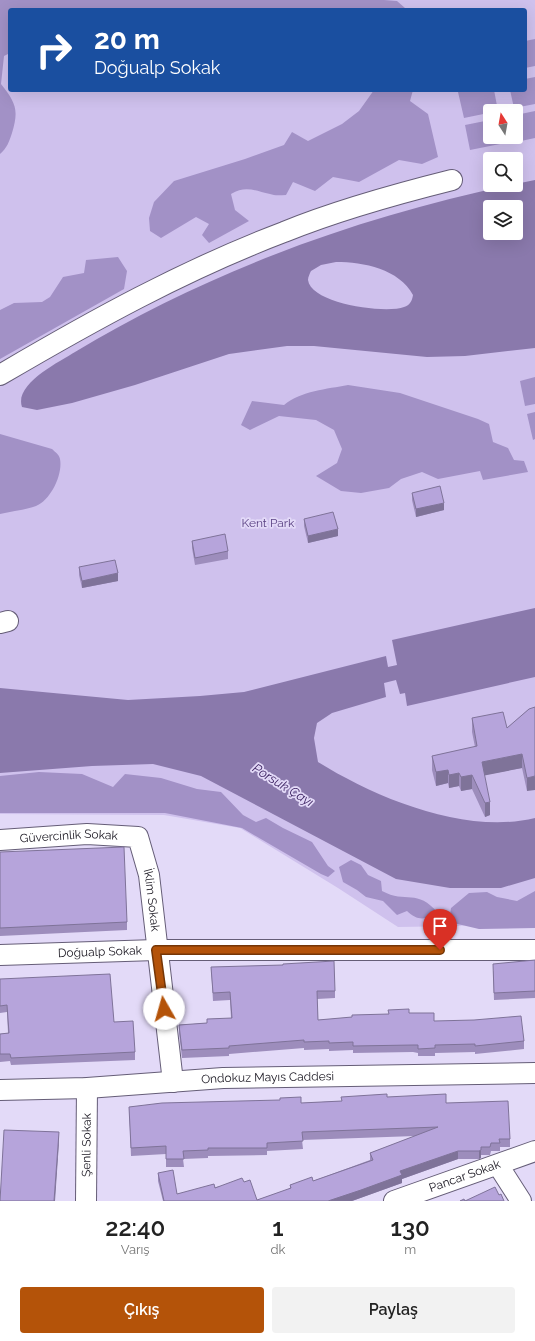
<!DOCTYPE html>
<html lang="tr">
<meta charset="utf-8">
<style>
body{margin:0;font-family:Raleway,sans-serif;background:#f2f2f2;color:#222;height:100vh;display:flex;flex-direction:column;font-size:15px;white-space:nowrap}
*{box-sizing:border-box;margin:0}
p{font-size:13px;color:#767676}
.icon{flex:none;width:22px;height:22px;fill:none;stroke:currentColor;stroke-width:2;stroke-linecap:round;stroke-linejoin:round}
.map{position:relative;height:1201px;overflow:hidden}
.drawer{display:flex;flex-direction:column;background:#fff;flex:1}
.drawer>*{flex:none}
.guide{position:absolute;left:8px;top:8px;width:519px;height:84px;border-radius:4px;box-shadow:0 4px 16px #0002;background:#1a4fa0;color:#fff;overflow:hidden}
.needle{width:26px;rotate:349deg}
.controls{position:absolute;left:483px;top:104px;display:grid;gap:8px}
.controls a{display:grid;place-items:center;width:40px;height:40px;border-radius:4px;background:#fff;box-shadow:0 4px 16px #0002;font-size:20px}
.pin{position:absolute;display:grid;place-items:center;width:34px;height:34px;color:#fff;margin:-41px -17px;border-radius:50% 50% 50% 0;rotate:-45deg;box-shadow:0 0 4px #0007}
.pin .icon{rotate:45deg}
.me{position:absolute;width:44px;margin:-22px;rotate:353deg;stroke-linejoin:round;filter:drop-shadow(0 0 3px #0008)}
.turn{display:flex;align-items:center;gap:14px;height:84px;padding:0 20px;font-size:18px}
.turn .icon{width:52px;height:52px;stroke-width:2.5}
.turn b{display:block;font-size:28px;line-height:34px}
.eta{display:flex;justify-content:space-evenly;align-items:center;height:68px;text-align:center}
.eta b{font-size:24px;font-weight:600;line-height:28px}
.button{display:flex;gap:8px;margin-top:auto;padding:8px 20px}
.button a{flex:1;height:46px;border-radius:4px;background:#b45309;color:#fff;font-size:16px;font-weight:600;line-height:46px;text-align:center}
.button a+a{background:#f2f2f2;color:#222}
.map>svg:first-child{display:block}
</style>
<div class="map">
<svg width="535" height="1201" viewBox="0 0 535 1201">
<rect width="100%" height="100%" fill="#e3daf8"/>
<path fill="#cfc1ed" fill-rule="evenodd" d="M0,0H535V915L459,926L398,927L338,888L240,828L164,815L0,814ZM10,10H525V90H10ZM490,111H516V137H490ZM490,159H516V185H490ZM490,207H516V233H490Z"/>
<path fill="#a291c6" d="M0,0H384L397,1L405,8V10H10V53L4,56L1,84C16,103 19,110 12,133C9,142 7,148 0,154Z
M535,39V66L525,68V41Z
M535,77V104L514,108L510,90H525V79Z
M374,90H413L410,101L428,114L438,157L422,164L399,160L359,182L333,177L315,191L293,182L286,195C281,195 275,196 270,194C255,191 246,185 231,194L235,210L249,221L209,243L202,235L209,224L196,217L161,238L150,231L149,218L154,202L174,181L245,159L284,145L292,132L308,141L342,124L359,111Z
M469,90H494L498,111L464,118L458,92Z
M535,111V138L521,141L516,115Z
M490,120V137H503L505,143L470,150L465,125Z
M118,257L127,271L124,289L0,359V310L14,303L42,302L50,297L63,277L84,273L86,260Z
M535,377V404L525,406L520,381Z
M348,385L400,393L478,419L489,424L493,442L508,448L514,460L524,461L528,472L483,480L480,471L438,479L422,472L401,479L389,488L361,493L341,491L316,476L337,463L342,449L334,430L316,420L279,416L250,430L241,425L252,401L284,405C301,391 327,389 348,385Z
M535,412V439L533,440L527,414Z
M0,434L52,449C55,452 59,454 60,459C63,474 51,500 36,506C25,510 12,511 0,514Z
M39,772L82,774L113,787L125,774L161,778L197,789L221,792L243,815L256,822L266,818L283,828L312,842L328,866L335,871L328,877L321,874L242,828L165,813H0V776Z
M351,860L361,865L368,875L381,881L382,891C406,904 417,888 438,913C426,920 417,921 407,911L397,915L383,901L366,897L357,890L343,882L339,867Z
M535,891V928L479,929L449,922L451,908L469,893L487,892L497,897L517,901Z"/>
<path fill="#8a79ac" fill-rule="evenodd" d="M535,180V348L465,356L427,357L314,346H287L229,354L135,385L72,403L37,410L22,407C14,384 59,362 75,352C215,267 376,211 535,180ZM490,207H516V233H490ZM336,262C364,262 399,269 413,295C412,301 410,305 404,307C386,314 311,304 308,280C308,277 310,273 311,271L321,265Z
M535,608V677L407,706L405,693L400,694L396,680L384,683L386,697L332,713L317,723L314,738L318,762C376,798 465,835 535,818V878L501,888H450L396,879L201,776L153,764L92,766L0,773V688L128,700L200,696L244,692L386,656L388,667L397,665L392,640Z"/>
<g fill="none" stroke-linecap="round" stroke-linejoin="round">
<g stroke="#655d77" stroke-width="22">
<g id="minor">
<path d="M0,375C92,321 184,270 284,232C338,210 396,194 452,180"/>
<path d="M0,623L8,621"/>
<path id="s1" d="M0,840L87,834L138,837L149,875L173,1082"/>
<path id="s2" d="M0,955L156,950H535"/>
<path id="s3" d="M0,1090L87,1088L223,1078L535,1073"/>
<path d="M498,1165L521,1201"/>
<path id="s4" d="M86,1201L87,1088"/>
<path id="s5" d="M394,1201L535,1151"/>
</g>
</g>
<use href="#minor" stroke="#fff" stroke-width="20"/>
</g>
<path fill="#9d8dbc" d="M412,493L444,510L416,517L412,500Z
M304,519L338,536L308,543L304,526Z
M192,541L228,551V559L195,565L192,548Z
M79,567L118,581L82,588L79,575Z
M529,709L527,791L522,768L484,775L490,815L485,817L472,789L461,791L459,786L449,788L448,783L436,786L432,770V756L475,747L472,732V718L507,728Z
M0,852L127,922V930L0,936Z
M535,960V998L494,1000L493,971Z
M211,967L335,991V998L317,999L318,1020L409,1013L434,1021L524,1041V1049L475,1054V1052L435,1053V1056H418V1053L413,1052L353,1053V1050L329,1051V1049L304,1050V1048L229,1054V1056L182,1058L179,1033V1025L207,1023L231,1018L230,1000L213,1001Z
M0,979L114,1022L135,1052V1060L11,1065L10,1061L0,1062V1034L8,1033L7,1012L0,1013Z
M387,1097L446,1103L510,1139V1147H500V1151H491L490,1155H481V1158L479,1159H458L402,1179V1183L352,1201H163L158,1181V1173L177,1194L244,1182L257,1200L290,1189V1185L313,1181L370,1160V1153L415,1136L302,1140L303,1149L267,1151V1155L208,1156V1158L183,1159L184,1167H166V1154L131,1156L129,1107L301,1103L341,1101Z"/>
<path fill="#7f7399" d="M444,503V510L416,517V509Z
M338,529V536L308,543V536Z
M118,573V581L82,588V581Z
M522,754V768L482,776V762Z
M448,770V783L436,786V772Z
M459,773V786L449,788V775Z
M472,775V789L461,791V777Z
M535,776V790L527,791V778Z
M490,802V815L485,817V803Z
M59,1132V1142L55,1201H54Z
M481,1150V1158L479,1159V1151Z
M458,1151V1159L402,1179V1183L352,1201H328L400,1171Z"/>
<path fill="#b6a4db" stroke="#7f7399" d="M440,486L444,503L416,509L412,493Z
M333,512L338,529L308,536L304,519Z
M225,534L228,551L195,558L192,541Z
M115,560L118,573L82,581L79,567Z
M535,707V776L527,778L522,754L482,762L490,802L485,803L472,775L461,777L459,773L449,775L448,770L436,772L432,756L477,746L472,718L503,712L507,728L529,709Z
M124,847L127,922L0,928V852Z
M535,960V991L494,993L493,964Z
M334,961L335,991H317L318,1020L352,1017V1015L389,1014L388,1010L409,1009V1013H434V1021L474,1020L521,1016L524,1041L475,1046V1044L435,1045V1048L418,1049V1045H413L353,1046V1042L329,1043V1041L304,1042V1040L229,1046V1048L182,1050L179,1025L207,1023V1019L232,1018L230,992L213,993L211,967L283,965V964Z
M110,974L114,1022L133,1021L135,1052L11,1058L10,1054H0V1034L9,1033L7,1005L0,1006V979Z
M387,1094V1097L446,1094V1103L508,1101L510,1139H499L500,1143H491L490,1147H481V1150L479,1151H458L400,1171L402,1175L361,1190L328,1201H164L158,1173L173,1170L177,1194L214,1184L215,1188L242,1178L244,1182L250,1180L257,1200L291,1188L290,1185L312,1177L313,1181L373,1160L370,1153L438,1127L302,1132L303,1141L267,1143V1148H208V1150L183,1151L184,1159H166V1146L131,1148L129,1107L162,1103L280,1100V1098L301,1097V1103L342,1101L341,1097Z
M4,1130L59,1132L54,1201H0Z
M495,1187L499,1195L501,1194L504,1201H460L464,1199L465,1201Z"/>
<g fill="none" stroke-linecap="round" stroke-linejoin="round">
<g stroke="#753606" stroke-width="10">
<path id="route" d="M164,1009L156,950H440"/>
</g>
<use href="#route" stroke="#b45309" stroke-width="7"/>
</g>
<g text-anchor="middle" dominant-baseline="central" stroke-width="3.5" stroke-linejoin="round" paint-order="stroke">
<g font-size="12" fill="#5a4183" stroke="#e3daf8">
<text x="268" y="523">Kent Park</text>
</g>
<g font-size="12" fill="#1a1721" stroke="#e3daf8">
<text stroke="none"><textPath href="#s1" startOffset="69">Güvercinlik Sokak</textPath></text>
<text stroke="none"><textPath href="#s1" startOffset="203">İklim Sokak</textPath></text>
<text stroke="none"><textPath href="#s2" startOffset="100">Doğualp Sokak</textPath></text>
<text stroke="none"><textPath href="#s3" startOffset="268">Ondokuz Mayıs Caddesi</textPath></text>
<text stroke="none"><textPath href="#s4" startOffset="56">Şenli Sokak</textPath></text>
<text stroke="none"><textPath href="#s5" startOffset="75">Pancar Sokak</textPath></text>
</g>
<g font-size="13" font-style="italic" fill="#3a1f5f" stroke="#e3daf8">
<text transform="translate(283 785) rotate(32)">Porsuk Çayı</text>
</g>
</g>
</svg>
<div class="controls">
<a><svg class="needle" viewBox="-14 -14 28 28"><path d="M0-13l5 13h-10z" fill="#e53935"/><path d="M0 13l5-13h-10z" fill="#767676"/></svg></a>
<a><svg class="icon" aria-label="search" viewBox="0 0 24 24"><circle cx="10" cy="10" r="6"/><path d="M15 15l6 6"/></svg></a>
<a><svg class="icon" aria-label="layers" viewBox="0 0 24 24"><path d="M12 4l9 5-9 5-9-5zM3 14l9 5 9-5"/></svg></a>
</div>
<div class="pin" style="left:440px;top:950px;background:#d93025"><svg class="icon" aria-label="arrive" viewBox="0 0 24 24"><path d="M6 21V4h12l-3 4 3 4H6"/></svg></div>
<svg class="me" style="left:164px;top:1009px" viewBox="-20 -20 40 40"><circle r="19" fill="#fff"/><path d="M0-13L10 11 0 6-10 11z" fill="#b45309"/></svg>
<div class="guide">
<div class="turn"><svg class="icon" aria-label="right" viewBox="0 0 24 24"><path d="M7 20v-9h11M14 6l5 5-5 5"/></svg><div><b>20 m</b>Doğualp Sokak</div></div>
</div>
</div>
<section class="drawer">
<div class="eta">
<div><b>22:40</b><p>Varış</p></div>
<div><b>1</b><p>dk</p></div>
<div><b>130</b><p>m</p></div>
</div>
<div class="button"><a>Çıkış</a><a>Paylaş</a></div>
</section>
